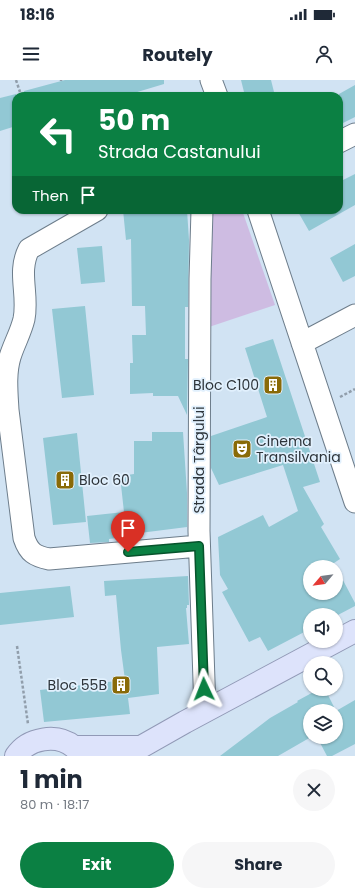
<!DOCTYPE html>
<meta charset="utf-8">
<style>
body{margin:0;font-family:Poppins,sans-serif;background:#f6f6f7;color:#1f2937;height:100vh;display:flex;flex-direction:column;font-size:15px;white-space:nowrap}
*{box-sizing:border-box;margin:0}
p{font-size:13px;color:#747a83}
.icon{flex:none;width:22px;height:22px;fill:none;stroke:currentColor;stroke-width:2;stroke-linecap:round;stroke-linejoin:round}
.map{position:relative;height:676px;overflow:hidden}
.details{display:flex;flex-direction:column;background:#fff;flex:1}
.details>*{flex:none}
.top-card{position:absolute;left:12px;top:12px;width:331px;height:122px;border-radius:12px;box-shadow:0 1px 3px #0004;background:#0b8043;color:#fff;overflow:hidden}
.needle{width:26px;rotate:241deg}
.controls{position:absolute;left:303px;top:480px;display:grid;gap:8px}
.controls a{display:grid;place-items:center;width:40px;height:40px;border-radius:50%;background:#fff;box-shadow:0 1px 3px #0004;font-size:20px}
.pin{position:absolute;display:grid;place-items:center;width:34px;height:34px;color:#fff;margin:-41px -17px;border-radius:50% 50% 50% 0;rotate:-45deg;box-shadow:0 0 4px #0007}
.pin .icon{rotate:45deg}
.me{position:absolute;width:44px;margin:-22px;rotate:358deg;stroke-linejoin:round;filter:drop-shadow(0 0 3px #0008)}
.turn{display:flex;align-items:center;gap:14px;height:84px;padding:0 20px;font-size:18px}
.turn .icon{width:52px;height:52px;stroke-width:2.5}
.turn b{display:block;font-size:28px;line-height:34px}
.then{display:flex;align-items:center;height:38px;padding:0 20px;background:#0003;gap:8px;font-size:15px}
.round{display:grid;place-items:center;flex:none;width:42px;height:42px;border-radius:21px;background:#f6f6f7}
.head{display:flex;align-items:center;justify-content:space-between;height:68px;padding:0 20px}
h1{font-size:24px;font-weight:700;line-height:30px}
.primary-button{display:flex;gap:8px;margin-top:auto;padding:8px 20px}
.primary-button a{flex:1;height:46px;border-radius:24px;background:#0b8043;color:#fff;font-size:16px;font-weight:700;line-height:46px;text-align:center}
.primary-button a+a{background:#f6f6f7;color:#1f2937}
.status{display:flex;justify-content:space-between;align-items:center;height:28px;padding:0 20px;background:#fff;direction:ltr}
.status svg{height:11px;fill:currentColor}
header{display:flex;justify-content:space-between;align-items:center;height:52px;padding:0 20px;background:#fff;font-size:18px;font-weight:700}
.map>svg:first-child{display:block}
</style>
<div class="status"><b>18:16</b><svg viewBox="0 0 49 12"><path d="M0 12V9h3v3zM5 12V6h3v6zM10 12V3h3v9zM15 12V0h3v12zM26 1h20v11H26zM47 4h2v5h-2z"/></svg></div>
<header><svg class="icon" aria-label="menu" viewBox="0 0 24 24"><path d="M4 6h16M4 12h16M4 18h16"/></svg>Routely<svg class="icon" aria-label="person" viewBox="0 0 24 24"><circle cx="12" cy="8" r="4"/><path d="M4 21q1-7 8-7t8 7"/></svg></header>
<div class="map">
<svg width="355" height="676" viewBox="0 0 355 676">
<rect width="100%" height="100%" fill="#d1e3f3"/>
<path fill="#cebce2" d="M210,130H242L275,225L209,247Z"/>
<path fill="#92c8d4" d="M65,0H164V4L124,16H25L24,11Z
M241,0H271L275,16H245Z
M355,5V37L339,45V14Z
M16,14V46L0,51V18Z
M355,94V125L309,151L297,130H339V102Z
M123,130H146V132L187,130L189,160L188,227H185V279H188L187,335L178,316H153V313L130,314V283H133L132,255H146L145,226H132L131,159L126,160Z
M355,164V196L343,202L330,178Z
M102,166L105,202L81,204L77,168Z
M85,226L94,315L62,318L52,229Z
M273,259L320,402L303,407L324,444L321,447L340,479L334,483L336,487H310V513H336V487L355,523V526L336,536L310,535V549L268,571L260,557L249,562L222,512L228,509L220,495L218,457L263,435L269,447L298,431L283,385L219,405L211,388V356L267,337L245,268Z
M152,352H183L187,413V447L132,454V456L109,459V462L90,463L87,436L124,432L120,396L134,394V361H152Z
M77,353L86,442L53,445L43,358Z
M188,496L189,525H187V528H186L189,564L157,567L159,614L128,618L130,634L44,642L40,610L125,600L121,570L116,515L105,516L104,501Z
M70,506L74,537L0,545V513Z
M319,609H325L336,631L355,620V664L332,676H327L317,657H336V631H310V657H311L278,676H220L270,638L298,622L297,621Z"/>
<g fill="none" stroke-linecap="round" stroke-linejoin="round">
<g stroke="#6d7d8b" stroke-width="23">
<path id="minor" d="M211,0L217,16
M339,62L355,54
M97,130L29,169C17,192 29,214 24,239C21,252 14,264 10,277C5,294 7,312 8,330L24,458C29,473 35,476 49,479L199,466
M202,130L200,199L199,451L205,631
M258,130L355,422
M302,263L355,235"/>
</g>
<g stroke="#9199b6" stroke-width="24">
<path id="major" d="M74,667H140
M16,676C28,658 57,653 74,667C77,670 80,673 83,676
M125,676L185,642L355,551"/>
</g>
<path stroke="#919eab" stroke-width="2.5" stroke-dasharray="3 2" stroke-linecap="butt" d="M16,0L20,12
M61,0V1
M340,317L355,309
M17,566L28,644"/>
<use href="#minor" stroke="#fff" stroke-width="21"/>
<use href="#major" stroke="#dde3fb" stroke-width="22"/>
</g>
<g fill="none" stroke-linecap="round" stroke-linejoin="round">
<g stroke="#07532c" stroke-width="10">
<path id="route" d="M128,472L199,466L204,609"/>
</g>
<use href="#route" stroke="#0b8043" stroke-width="7"/>
</g>
<defs>
<g id="building-square" transform="scale(1)"><rect x="-9" y="-9" width="18" height="18" rx="4" fill="#896a07" stroke="#e1f0fd"/><path d="M-4-6H4V6H1V3H-1V6H-4ZM-2.5-4.3h1.7v1.8h-1.7ZM.8-4.3h1.7v1.8H.8ZM-2.5-1h1.7V.8h-1.7ZM.8-1h1.7V.8H.8Z" fill="#fff"/></g>
<g id="theatre-square" transform="scale(1)"><rect x="-9" y="-9" width="18" height="18" rx="4" fill="#896a07" stroke="#e1f0fd"/><path d="M-5-5.5Q0-4 5-5.5V0Q5 5 0 6Q-5 5-5 0ZM-3.3-2.5H-1v1.5H-3.3ZM1-2.5H3.3v1.5H1ZM-2.8 1Q0 5.5 2.8 1Z" fill="#fff"/></g>
</defs>
<g fill-rule="evenodd">
<use href="#building-square" x="273" y="305"/>
<use href="#theatre-square" x="242" y="369"/>
<use href="#building-square" x="65" y="400"/>
<use href="#building-square" x="121" y="605"/>
</g>
<g text-anchor="middle" dominant-baseline="central" stroke-width="3.5" stroke-linejoin="round" paint-order="stroke">
<g font-size="14" fill="#2d343a" stroke="#e1f0fd" text-anchor="end">
<text x="259" y="305">Bloc C100</text>
<text x="256" y="361" text-anchor="start">Cinema<tspan x="256" dy="16">Transilvania</tspan></text>
<text x="79" y="400" text-anchor="start">Bloc 60</text>
<text x="107" y="605">Bloc 55B</text>
</g>
<g font-size="14" fill="#2d343a" stroke="#e1f0fd">
<text transform="translate(199 380) rotate(-90)">Strada Târgului</text>
</g>
</g>
</svg>
<div class="controls">
<a><svg class="needle" viewBox="-14 -14 28 28"><path d="M0-13l5 13h-10z" fill="#e53935"/><path d="M0 13l5-13h-10z" fill="#747a83"/></svg></a>
<a><svg class="icon" aria-label="sound" viewBox="0 0 24 24"><path d="M4 9h4l5-4v14l-5-4H4zM17 9q2 3 0 6"/></svg></a>
<a><svg class="icon" aria-label="search" viewBox="0 0 24 24"><circle cx="10" cy="10" r="6"/><path d="M15 15l6 6"/></svg></a>
<a><svg class="icon" aria-label="layers" viewBox="0 0 24 24"><path d="M12 4l9 5-9 5-9-5zM3 14l9 5 9-5"/></svg></a>
</div>
<div class="pin" style="left:128px;top:472px;background:#d93025"><svg class="icon" aria-label="arrive" viewBox="0 0 24 24"><path d="M6 21V4h12l-3 4 3 4H6"/></svg></div>
<svg class="me" style="left:204px;top:609px" viewBox="-20 -20 40 40"><path d="M0-17L14 15 0 8-14 15z" fill="#0b8043" stroke="#fff" stroke-width="4"/></svg>
<div class="top-card">
<div class="turn"><svg class="icon" aria-label="left" viewBox="0 0 24 24"><path d="M17 20v-9H6M10 6l-5 5 5 5"/></svg><div><b>50 m</b>Strada Castanului</div></div>
<div class="then">Then<svg class="icon" aria-label="arrive" viewBox="0 0 24 24"><path d="M6 21V4h12l-3 4 3 4H6"/></svg></div>
</div>
</div>
<section class="details">
<div class="head"><div><h1>1 min</h1><p>80 m · 18:17</p></div><a class="round"><svg class="icon" aria-label="close" viewBox="0 0 24 24"><path d="M6 6l12 12M18 6L6 18"/></svg></a></div>
<div class="primary-button"><a>Exit</a><a>Share</a></div>
</section>
